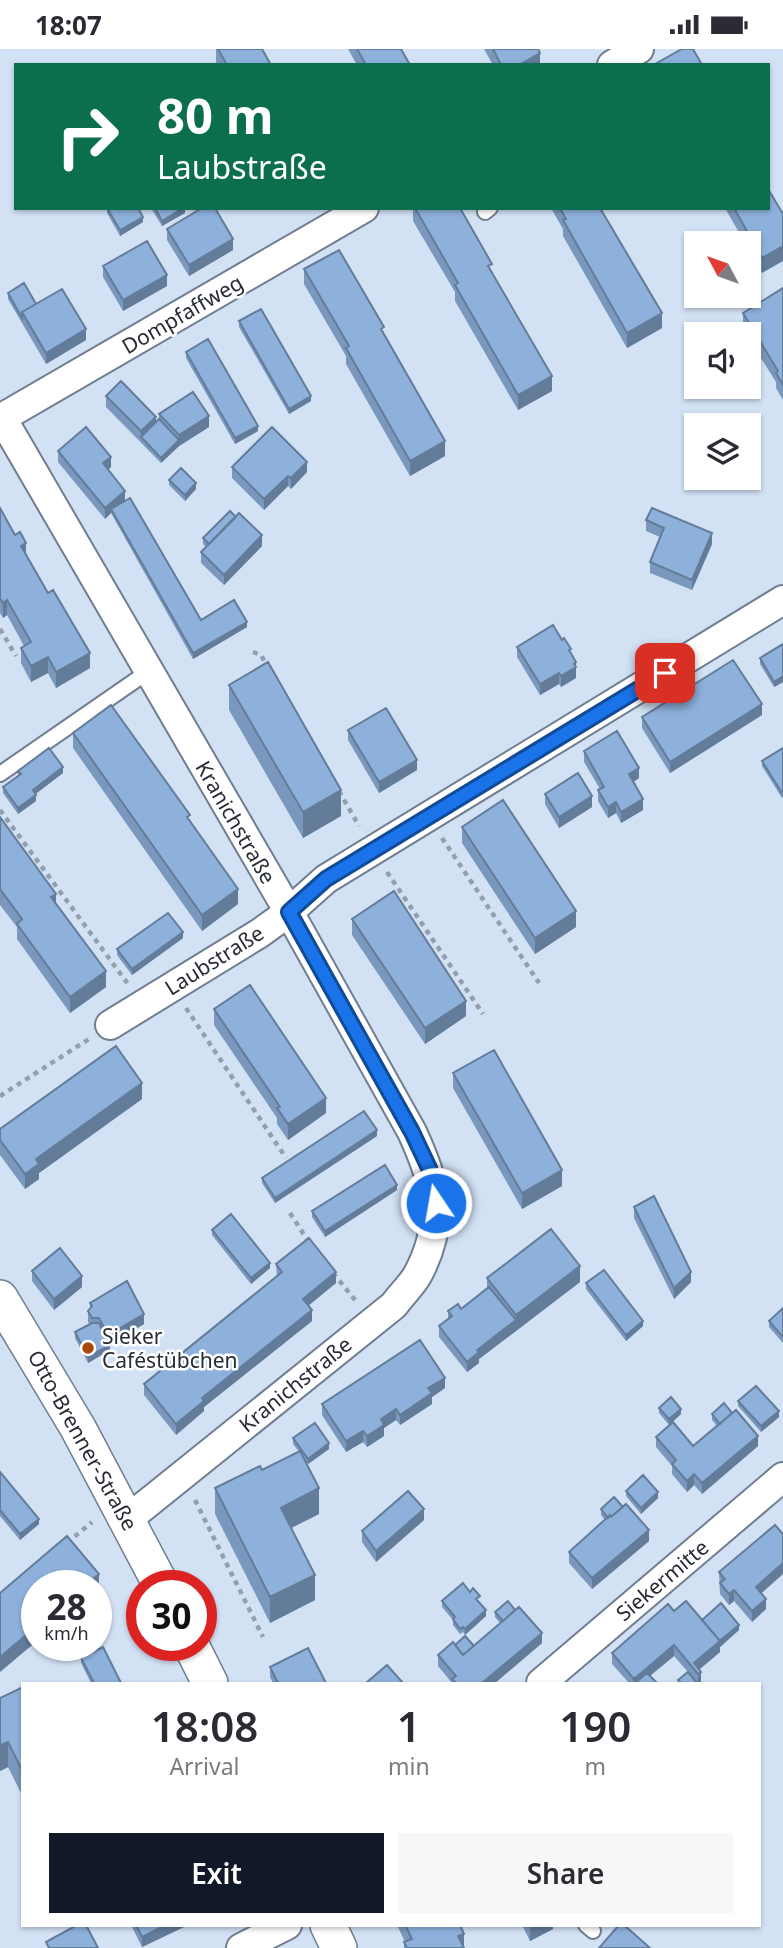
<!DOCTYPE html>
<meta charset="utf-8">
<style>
body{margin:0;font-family:"Noto Sans",sans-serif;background:#f7f7f7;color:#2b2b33;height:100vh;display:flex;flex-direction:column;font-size:26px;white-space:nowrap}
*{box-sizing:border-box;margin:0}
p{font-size:23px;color:#7c7c81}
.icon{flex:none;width:38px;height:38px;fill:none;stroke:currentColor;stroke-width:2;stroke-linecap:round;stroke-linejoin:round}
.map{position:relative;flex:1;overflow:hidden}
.drawer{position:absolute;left:21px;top:1633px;width:740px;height:245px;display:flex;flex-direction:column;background:#fff;border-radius:0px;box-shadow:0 2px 5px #0004}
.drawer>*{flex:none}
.hud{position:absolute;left:14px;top:14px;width:756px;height:147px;border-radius:0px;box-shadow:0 2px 5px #0004;background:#0b6e4f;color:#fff;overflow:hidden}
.needle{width:46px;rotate:311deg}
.buttons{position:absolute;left:684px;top:182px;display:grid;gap:14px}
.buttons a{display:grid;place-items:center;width:77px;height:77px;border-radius:0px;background:#fff;box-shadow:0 2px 5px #0004;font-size:35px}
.speed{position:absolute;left:21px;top:1521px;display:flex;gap:14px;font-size:35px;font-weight:700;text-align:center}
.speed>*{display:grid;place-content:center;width:91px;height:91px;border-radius:50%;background:#fff;box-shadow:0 2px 5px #0004;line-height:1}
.speed small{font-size:18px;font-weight:400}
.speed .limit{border:10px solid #d22;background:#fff;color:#111}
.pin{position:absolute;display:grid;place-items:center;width:60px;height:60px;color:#fff;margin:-30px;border-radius:14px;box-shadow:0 4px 10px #0006}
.me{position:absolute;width:77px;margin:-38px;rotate:348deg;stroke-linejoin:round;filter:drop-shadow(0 0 5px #0008)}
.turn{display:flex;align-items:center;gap:24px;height:147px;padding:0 28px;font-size:32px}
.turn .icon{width:91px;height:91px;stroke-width:2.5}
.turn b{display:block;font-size:49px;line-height:60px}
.eta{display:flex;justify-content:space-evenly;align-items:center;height:119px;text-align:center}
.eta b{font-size:42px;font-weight:600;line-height:49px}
.primary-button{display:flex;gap:14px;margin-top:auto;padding:14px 28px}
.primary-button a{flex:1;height:80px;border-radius:0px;background:#111827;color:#fff;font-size:28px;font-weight:600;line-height:80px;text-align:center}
.primary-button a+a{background:#f7f7f7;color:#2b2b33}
.status{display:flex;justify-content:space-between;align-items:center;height:49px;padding:0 35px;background:#fff;direction:ltr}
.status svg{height:19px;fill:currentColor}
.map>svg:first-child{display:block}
</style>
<div class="status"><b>18:07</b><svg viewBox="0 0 49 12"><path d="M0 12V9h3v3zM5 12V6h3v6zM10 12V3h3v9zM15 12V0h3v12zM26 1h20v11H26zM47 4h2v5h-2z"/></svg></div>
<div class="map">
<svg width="783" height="1899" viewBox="0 0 783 1899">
<rect width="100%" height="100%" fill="#d2e1f4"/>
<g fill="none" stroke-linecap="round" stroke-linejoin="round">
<g stroke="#717e90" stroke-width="18">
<path id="service" d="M485,163L490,159
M0,725L149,622
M586,1876L593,1882"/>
</g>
<g stroke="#717e90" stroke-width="32">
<path id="minor" d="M612,16L639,0
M2,369L289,863L412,1083C436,1135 446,1172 418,1225C412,1236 401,1246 394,1256L128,1470
M0,370L364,159
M110,976L260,884L289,863L326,830L783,551
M541,1634L783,1428
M241,1899L287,1876"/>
</g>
<g stroke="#717e90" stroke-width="38">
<path id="tertiary" d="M0,1249L78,1379L161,1536
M191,1596L210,1634
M328,1876L339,1899"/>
</g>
<path stroke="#939fae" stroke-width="4.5" stroke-dasharray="5 5" stroke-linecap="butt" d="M0,580L16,607
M253,603L261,606L268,619
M339,742L359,777
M0,761L128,935
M442,789L539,934
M387,823L483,965
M186,959L286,1109
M0,1047L89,990
M290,1164L310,1195
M333,1224L356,1252
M195,1451L263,1588
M67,1494L92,1473"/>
<use href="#service" stroke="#fff" stroke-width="14"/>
<use href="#minor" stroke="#fff" stroke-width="28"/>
<use href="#tertiary" stroke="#fff" stroke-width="35"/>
</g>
<path fill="#7a98bd" d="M216,0H262L271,16H218L216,13Z
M348,0H401L410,16H357Z
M484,0H538L540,16H493Z
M107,159L143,173L120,187L107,164Z
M151,159H185V164L162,177Z
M413,159H460L552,342L518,361L455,252V243L413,172Z
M551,159H600L662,279L627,299L563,187V180Z
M725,159H768L762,224L749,201V194H745Z
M167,180L233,201L189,227L167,191Z
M103,217L167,237L123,262L103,228Z
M304,220L384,287L445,407L410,427L346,315V307L304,235Z
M783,239V351L776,339V333L749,290V285H746L743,280V264Z
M8,244L36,255L86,291L46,315L8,250Z
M239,272L311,352L289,365L239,278Z
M186,303L258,382L235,395L186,309Z
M106,347L156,373L159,370V365L209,378L179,397L161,414L106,358Z
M58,402L111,418L108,421L125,452L201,571L247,578L193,610L111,464L105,470L58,413Z
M232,418L307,423L291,440L288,437L264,461L232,429Z
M169,431L196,440L185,452L169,436Z
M0,459L90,619L56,639L48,624L31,633L21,614V599L24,597L7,566L3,569L0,564Z
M236,468L262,497L224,536L201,514V503L206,498L203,495V489Z
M646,471L712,495L692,541L650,524V513L660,488L646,482Z
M783,595V633L774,638L760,615V609Z
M517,598L571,604L576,613V629L561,638L559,635L540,646L517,608Z
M229,636L341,767L303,789L229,661Z
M762,666L670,724L642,679V668Z
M348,681L417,721L379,744L348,691Z
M73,684L190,771L238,855L202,882L73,699Z
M783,699V748L782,749L762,717V712Z
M584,702L639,729L633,733L643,761L621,774L616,764L608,769L598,752V741L600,740L584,713Z
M18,722L63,724L35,745L36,752L18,765L3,744V738L18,727Z
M545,745L592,758L559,779L545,755Z
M0,768L56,854L106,938L70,964L17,890V878L0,856Z
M462,778L576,878L535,905L462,794Z
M352,870L466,967L425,995L352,886Z
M183,889L132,926L117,906V900Z
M214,960L326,1064L288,1091L277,1075V1069L214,976Z
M453,1024L562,1137L522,1160L453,1039Z
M142,1050L39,1124V1130L25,1140L0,1106V1080Z
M377,1087L275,1154L262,1134V1129Z
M397,1141L325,1188L312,1168V1162Z
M634,1158L691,1233L674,1250L634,1169Z
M212,1181L270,1219L251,1235L212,1186Z
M276,1215L336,1234L309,1256L312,1272L204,1358V1362L176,1386L144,1346V1335L277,1227Z
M32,1222L82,1238L54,1261L32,1232Z
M487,1229L580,1233L479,1310V1314L467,1323L439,1288V1277L448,1270V1262L461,1260L487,1239Z
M586,1234L643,1277L626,1292L586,1240Z
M90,1254L144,1275L110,1295V1301L88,1314L75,1289V1283L90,1276L88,1273V1262L90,1260Z
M783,1259V1294L769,1278V1272Z
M445,1339L432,1348V1355L400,1376L396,1371L384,1379V1387L367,1398L363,1393L346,1403L322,1366V1355Z
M738,1352L779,1368L761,1383L738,1357Z
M659,1359L681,1365L669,1376L659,1364Z
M712,1365L758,1397L702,1445L694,1436L687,1443L672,1425V1417L656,1398V1388L693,1397L717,1377L712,1371Z
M293,1389L329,1400L308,1415L304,1410L319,1465L291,1479L315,1551L270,1574L215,1465V1439L262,1421L299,1403L293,1395Z
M0,1423L39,1475L20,1491L0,1467Z
M626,1442L658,1449L641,1465L626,1447Z
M623,1458L649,1492L592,1540L569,1514V1503L605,1471L601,1466V1460Z
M424,1471L376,1513L362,1493V1482Z
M719,1523L761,1544L766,1560L752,1573L734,1552L729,1556L720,1545Z
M442,1552L479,1553L486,1567L465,1586L463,1583L460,1585L453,1576V1571L442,1558Z
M674,1562L739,1581L720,1598V1603L699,1621L700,1634H678V1631L688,1623L674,1607L650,1627L657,1634H629L612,1615V1604Z
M495,1563L542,1594L495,1634H452L438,1617V1606L455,1596L474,1597L500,1574L495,1568Z
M81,1609L121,1634H91L81,1614Z
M270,1618L326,1634H273L270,1628Z
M23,1638V1748L8,1718L0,1722V1649Z
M131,1876H186V1877L142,1898Z
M397,1876H460L464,1899H404V1893H405Z
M522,1876H553V1880L530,1892Z"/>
<path fill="#637c9a" d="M540,4V16H519Z
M183,159H185V164L162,177V172Z
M143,168V173L120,187V181Z
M233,190V201L189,227V216Z
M783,197V212L762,224V209Z
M167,226V237L123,262V251Z
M662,264V279L627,299V284Z
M86,280V291L46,315V304Z
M552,327V342L518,361V346Z
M311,347V352L289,365V360Z
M209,367V378L179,397V386Z
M156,368V379L141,388V382Z
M258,377V382L235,395V389Z
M179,391V397L161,414V409Z
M445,392V407L410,427V412Z
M111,408V418L103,425V414Z
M307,413V423L291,440V429Z
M288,427V437L264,461V450Z
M196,434V440L185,452V446Z
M125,442V453L111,460V464L105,470V459Z
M712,484V495L692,541V531Z
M262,486V497L224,536V526Z
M26,494V510L21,497Z
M7,551V566L3,569V554Z
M247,573V578L193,610V604Z
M90,604V619L56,639V623Z
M48,608V624L31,633V617Z
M576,613V629L561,638V627Z
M559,624V635L540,646V635Z
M783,627V633L774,638V633Z
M762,655V666L670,724V713Z
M417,711V721L379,744V733Z
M63,718V724L33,747V741Z
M639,719V729L629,736V725Z
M341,741V767L303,789V763Z
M36,746V752L18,765V759Z
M592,747V758L559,779V768Z
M643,750V761L621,774V763Z
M616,753V764L608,769V758Z
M238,840V855L202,882V866Z
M56,845V860L51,848Z
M576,862V878L535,905V889Z
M183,883V889L132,926V920Z
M106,922V938L70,964V948Z
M466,952V967L425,995V979Z
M142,1034V1050L39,1124V1130L25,1140V1125L36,1110Z
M326,1049V1064L288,1091V1075Z
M377,1081V1087L275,1154V1149Z
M562,1121V1137L522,1160V1144Z
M397,1136V1141L325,1188V1182Z
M270,1214V1219L251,1235V1229Z
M580,1217V1233L516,1282V1266Z
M336,1223V1234L303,1261V1250Z
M691,1223V1233L674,1250V1239Z
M82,1227V1238L54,1261V1250Z
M312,1261V1272L204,1358V1362L176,1386V1375L202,1349Z
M144,1265V1275L108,1296V1286Z
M516,1271V1282L479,1310V1314L467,1323V1313L477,1301Z
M643,1272V1277L626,1292V1286Z
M110,1296V1301L88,1314V1308Z
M445,1329V1339L432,1348V1355L400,1376V1366L428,1339Z
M396,1360V1371L384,1379V1387L367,1398V1387L381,1370Z
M681,1360V1365L669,1376V1370Z
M779,1362V1368L761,1383V1377Z
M363,1382V1393L346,1403V1392Z
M758,1387V1397L702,1445V1434Z
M329,1394V1400L308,1415V1410Z
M694,1425V1436L687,1443V1432Z
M319,1439V1465L281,1484V1459Z
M658,1443V1449L641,1465V1459Z
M424,1460V1471L376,1513V1502Z
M39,1470V1475L20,1491V1485Z
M649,1481V1492L592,1540V1529Z
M783,1514V1525L756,1549V1538Z
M99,1525V1540L96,1542V1536H85Z
M315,1526V1551L270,1574V1548Z
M734,1541V1552L729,1556V1545Z
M766,1550V1560L752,1573V1562Z
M486,1561V1567L465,1586V1580Z
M739,1576V1581L720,1598V1603L696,1623L694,1614Z
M37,1577V1592L0,1623V1608Z
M542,1584V1594L495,1634H482Z
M674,1596V1607L641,1634H634V1630Z
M701,1623V1634H698V1625Z
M8,1693V1718L0,1722V1696Z
M166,1876H186V1877L142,1898V1888Z
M530,1876H553V1880L530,1892Z
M464,1885V1899L458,1887Z"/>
<path fill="#8eb1dc" stroke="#637c9a" stroke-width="2" d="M218,0H262L271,16H227Z
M357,0H401L410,16H366Z
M493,0H538L540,4L519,16H501Z
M682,0H693L702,16L655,15Z
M768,140L783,165V197L762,209L734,159H768Z
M107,159H138L143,168L120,181Z
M155,159H183L162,172Z
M202,159H215L233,190L189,216L167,180Z
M415,159H460L492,215L488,217L552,327L518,346L455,236L458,234Z
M560,159H600L662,264L627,284L563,171L566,170Z
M147,192L167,226L123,251L103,217Z
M339,201L384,278L381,280L445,392L410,412L346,299L349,297L304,220Z
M24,234L36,255L22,263V269L8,244Z
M783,239V336L776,324L778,322L743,264Z
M62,240L86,280L46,304L22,263Z
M261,260L311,347L289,360L239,272Z
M208,290L258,377L235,389L186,303Z
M121,332L156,368L141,382L106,347Z
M193,343L209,367L179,386L159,365Z
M159,370L179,391L161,409L141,388Z
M86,378L111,408L103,414L125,442L105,459L58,402Z
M272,378L307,413L291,429L288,427L264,450L232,418Z
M181,419L196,434L185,446L169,431Z
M130,449L201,571L234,551L247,573L193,604L111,460Z
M0,459L15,486L20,483L26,494L21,497L48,544L53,541L90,604L56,623L48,608L31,617L21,599L31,593L7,551L3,554L0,549Z
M652,459L712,484L692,531L650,513L664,479L646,471Z
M230,462L236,468L209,495L203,489Z
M239,464L262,486L224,526L201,503Z
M553,576L562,591L564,589L571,600L569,601L576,613L574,615L576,618L561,627L559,624L540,635L517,598Z
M783,595V627L774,633L760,609Z
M733,611L762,655L670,713L642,668Z
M268,613L341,741L303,763L229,636Z
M111,656L190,766L187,768L238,840L202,866L73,684Z
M386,659L417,711L379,733L348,681Z
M617,682L639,719L629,725L643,750L621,763L616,753L608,758L598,741L604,738L584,702Z
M49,699L63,718L33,741L36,746L18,759L3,738L21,725L18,722Z
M783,699V743L782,744L762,712Z
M578,724L592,747L559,768L545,745Z
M503,751L576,862L535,889L462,778Z
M0,768L56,845L51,848L106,922L70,948L17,875L22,870L0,840Z
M394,842L466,952L425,979L352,870Z
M168,864L183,883L132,920L117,900Z
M250,936L326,1049L288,1075L277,1059L280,1058L214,960Z
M116,997L142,1034L36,1110L39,1115L25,1125L0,1091V1080Z
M494,1001L562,1121L522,1144L453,1024Z
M364,1062L377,1081L275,1149L262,1129Z
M385,1116L397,1136L325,1182L312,1162Z
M654,1147L691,1223L674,1239L634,1158Z
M231,1165L270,1214L251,1229L212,1181Z
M551,1180L580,1217L516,1266L487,1229Z
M309,1189L336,1223L303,1250L312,1261L202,1349L204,1352L176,1375L144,1335L282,1223L276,1215Z
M60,1199L82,1227L54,1250L32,1222Z
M604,1221L643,1272L626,1286L586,1234Z
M127,1232L144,1265L108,1286L99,1269H92L88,1262L92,1257L90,1254Z
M489,1238L516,1271L477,1301L479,1303L467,1313L439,1277L452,1267L448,1262L458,1255L461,1260Z
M783,1259V1288L769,1272Z
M92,1274H99L110,1296L88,1308L75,1283Z
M420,1291L445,1329L428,1339L432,1344L400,1366L396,1360L381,1370L384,1376L367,1387L363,1382L346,1392L322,1355Z
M756,1337L779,1362L761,1377L738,1352Z
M671,1348L681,1360L669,1370L659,1359Z
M724,1354L732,1364L720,1375L712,1365Z
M736,1361L758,1387L702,1434L694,1425L687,1432L672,1415L676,1411L656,1388L673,1373L693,1397Z
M315,1374L329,1394L308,1410L293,1389Z
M300,1402L319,1439L281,1459L315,1526L270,1548L215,1439L260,1417L262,1421Z
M0,1423L39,1470L20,1485L0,1461Z
M643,1426L658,1443L641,1459L626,1442Z
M408,1442L424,1460L376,1502L362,1482Z
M614,1448L623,1458L611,1468L610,1466L608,1469L601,1460Z
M626,1455L649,1481L592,1529L569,1503L610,1466L611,1468Z
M775,1476L783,1485V1514L756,1538L766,1550L752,1562L734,1541L729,1545L720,1534L725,1530L719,1523Z
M67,1487L99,1525L85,1536H37V1577L0,1608V1544Z
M463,1534L470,1543L473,1539L480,1547L476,1550L486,1561L465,1580L463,1578L460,1580L453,1570L455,1568L442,1552Z
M508,1552L515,1561L503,1572L495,1563Z
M686,1552L720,1592L694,1614L701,1623L698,1625L674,1596L634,1630L612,1604L668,1555L674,1562Z
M721,1554L739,1576L717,1594L720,1592L702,1571Z
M519,1558L542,1584L482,1634H456L452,1630L456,1627L438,1606L453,1593L463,1606Z
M465,1587L474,1597L463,1606L455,1596Z
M103,1598L121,1634H94L81,1609Z
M308,1599L326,1634H278L270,1618Z
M387,1616L403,1634H366Z
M688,1623L697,1634H681L678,1631Z
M647,1624L657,1634H635Z
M23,1638V1723L8,1693L0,1696V1649Z
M77,1876H86L98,1899H49L46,1893Z
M136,1876H166L142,1888Z
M405,1876H460L464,1885L458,1887L464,1899H407L404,1893L412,1890Z
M619,1876H624L650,1899H599Z"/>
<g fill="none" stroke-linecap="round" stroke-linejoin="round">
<g stroke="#114b97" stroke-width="18">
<path id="route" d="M436,1154L429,1119L412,1083L289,863L326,830L665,624"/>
</g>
<use href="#route" stroke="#1a73e8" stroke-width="12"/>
</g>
<circle fill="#a8460c" stroke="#fff" stroke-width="2.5" cx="88" cy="1299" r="7"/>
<g text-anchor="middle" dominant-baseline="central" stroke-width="5" stroke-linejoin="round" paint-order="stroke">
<g font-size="21" fill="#272c34" stroke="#fff">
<text transform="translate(182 265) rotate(-30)">Dompfaffweg</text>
<text transform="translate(236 773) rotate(60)">Kranichstraße</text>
<text transform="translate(214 911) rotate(-32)">Laubstraße</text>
<text transform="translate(295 1335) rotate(-39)">Kranichstraße</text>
<text transform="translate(83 1391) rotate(61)">Otto-Brenner-Straße</text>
<text transform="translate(662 1531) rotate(-40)">Siekermitte</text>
</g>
<g font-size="21" fill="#272c34" stroke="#fff" text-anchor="start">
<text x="102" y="1287">Sieker<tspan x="102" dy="24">Caféstübchen</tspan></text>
</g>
</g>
</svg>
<div class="buttons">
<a><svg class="needle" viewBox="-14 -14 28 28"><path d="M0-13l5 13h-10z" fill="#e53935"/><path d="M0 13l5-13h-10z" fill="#7c7c81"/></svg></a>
<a><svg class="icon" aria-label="sound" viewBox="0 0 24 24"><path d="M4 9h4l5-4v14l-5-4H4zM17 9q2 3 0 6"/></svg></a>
<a><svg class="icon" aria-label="layers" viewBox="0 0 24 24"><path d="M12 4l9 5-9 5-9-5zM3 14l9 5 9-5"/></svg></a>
</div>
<div class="speed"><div>28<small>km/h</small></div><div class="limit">30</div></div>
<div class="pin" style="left:665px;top:624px;background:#d93025"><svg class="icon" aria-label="arrive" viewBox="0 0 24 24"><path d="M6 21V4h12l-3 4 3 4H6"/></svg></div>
<svg class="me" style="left:436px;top:1154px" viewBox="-20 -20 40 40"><circle r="17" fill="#1a73e8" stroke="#fff" stroke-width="3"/><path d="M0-11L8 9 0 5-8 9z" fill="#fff"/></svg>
<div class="hud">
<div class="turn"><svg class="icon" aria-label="right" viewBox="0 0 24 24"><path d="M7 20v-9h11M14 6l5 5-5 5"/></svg><div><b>80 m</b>Laubstraße</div></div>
</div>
<section class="drawer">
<div class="eta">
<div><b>18:08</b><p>Arrival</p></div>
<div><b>1</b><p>min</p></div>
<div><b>190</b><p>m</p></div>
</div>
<div class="primary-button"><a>Exit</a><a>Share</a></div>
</section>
</div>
